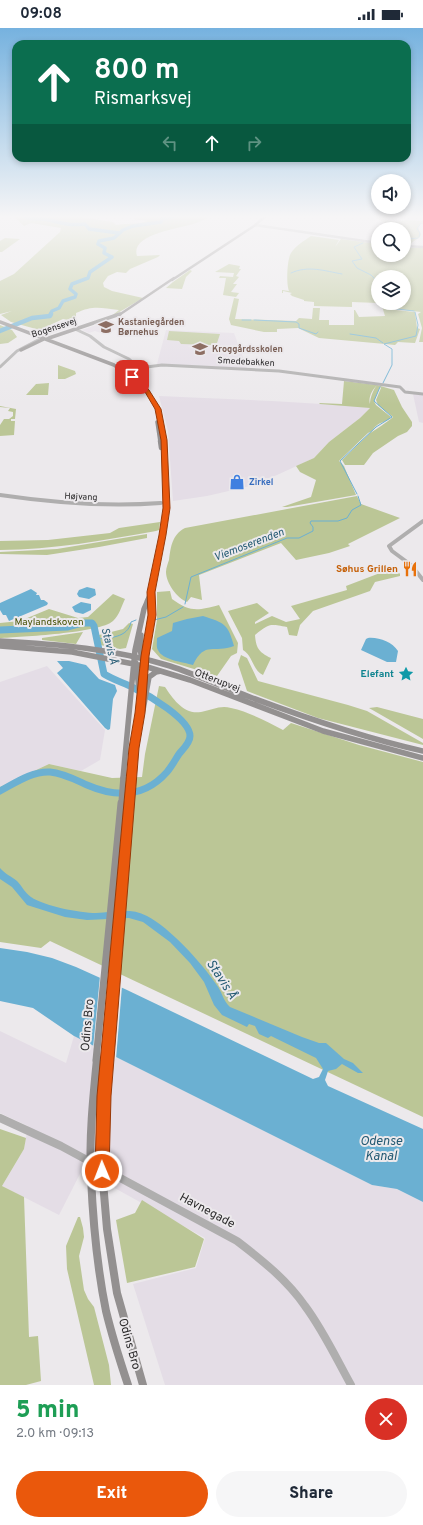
<!DOCTYPE html>
<meta charset="utf-8">
<style>
body{margin:0;font-family:Overpass,sans-serif;background:#f6f6f7;color:#1f2937;height:100vh;display:flex;flex-direction:column;font-size:15px;white-space:nowrap}
*{box-sizing:border-box;margin:0}
p{font-size:13px;color:#747a83}
.icon{flex:none;width:22px;height:22px;fill:none;stroke:currentColor;stroke-width:2;stroke-linecap:round;stroke-linejoin:round}
.map{position:relative;height:1357px;overflow:hidden}
.sheet{display:flex;flex-direction:column;background:#fff;flex:1}
.sheet>*{flex:none}
.top-card{position:absolute;left:12px;top:12px;width:399px;height:122px;border-radius:12px;box-shadow:0 2px 6px #0003;background:#0b6e4f;color:#fff;overflow:hidden}
.fabs{position:absolute;left:371px;top:146px;display:grid;gap:8px}
.fabs a{display:grid;place-items:center;width:40px;height:40px;border-radius:50%;background:#fff;box-shadow:0 2px 6px #0003;font-size:20px}
.pin{position:absolute;display:grid;place-items:center;width:34px;height:34px;color:#fff;margin:-17px;border-radius:8px;box-shadow:0 2px 6px #0006}
.me{position:absolute;width:44px;margin:-22px;rotate:359deg;stroke-linejoin:round;filter:drop-shadow(0 0 3px #0008)}
.turn{display:flex;align-items:center;gap:14px;height:84px;padding:0 16px;font-size:18px}
.turn .icon{width:52px;height:52px;stroke-width:2.5}
.turn b{display:block;font-size:28px;line-height:34px}
.lanes{display:flex;align-items:center;height:38px;padding:0 16px;background:#0003;justify-content:center;gap:20px;direction:ltr}
.lanes .off{opacity:.35}
.round{display:grid;place-items:center;flex:none;width:42px;height:42px;border-radius:21px;background:#f6f6f7}
.overview{display:flex;align-items:center;justify-content:space-between;height:68px;padding:0 16px}
h1{font-size:24px;font-weight:800;line-height:30px;color:#1e9e55}
.button{display:flex;gap:8px;margin-top:auto;padding:8px 16px}
.button a{flex:1;height:46px;border-radius:24px;background:#ea580c;color:#fff;font-size:16px;font-weight:800;line-height:46px;text-align:center}
.button a+a{background:#f6f6f7;color:#1f2937}
.status{display:flex;justify-content:space-between;align-items:center;height:28px;padding:0 20px;background:#fff;direction:ltr}
.status svg{height:11px;fill:currentColor}
.map>svg:first-child{display:block}
</style>
<div class="status"><b>09:08</b><svg viewBox="0 0 49 12"><path d="M0 12V9h3v3zM5 12V6h3v6zM10 12V3h3v9zM15 12V0h3v12zM26 1h20v11H26zM47 4h2v5h-2z"/></svg></div>
<div class="map">
<svg width="423" height="1357" viewBox="0 0 423 1357">
<rect width="100%" height="100%" fill="#ece9ec"/>
<path fill="#e4dde6" d="M111,292L123,299L104,306L95,303L89,305L82,302Z
M166,302L234,305L247,340L157,336Z
M413,366L423,367V395L419,394Z
M159,368L272,373L371,379L360,390L329,414L314,430L277,447L246,459L207,468L173,473L168,403Z
M47,638L105,702L100,732L81,743L49,736L0,759V654Z
M0,1003L66,1035L74,1008L372,1157L397,1161L423,1174V1357H165L133,1256L196,1240L205,1210L82,1142L59,1187L2,1158L24,1121L28,1098L0,1085Z"/>
<path fill="#bbc696" d="M12,187H25L32,190L44,191L49,187H68L113,194L116,197C127,195 137,197 147,193L133,191C148,183 194,187 212,187L206,191C200,193 195,196 189,197C176,201 130,207 137,228L160,227L158,229L130,241L126,245L117,244L108,248L103,255L104,259L112,263L143,270L111,289H110L119,282C101,280 93,277 76,285V290L74,293L63,291L48,298L55,301L69,295L71,296L70,299L47,306H44L36,301L11,294L1,287L12,283L0,286V253L14,246L60,204L61,200L31,195L24,198Z
M370,187H401L391,189L393,190L388,189L384,191L395,194L405,192L423,193V196H420L418,199L421,207C418,212 413,212 410,217H404V215L407,212L404,208V201H396Z
M311,208L339,212L335,219L341,211L378,216V227H404V220H423V314H419L422,300L418,286L421,284L395,281L388,277L386,281L415,284L417,300L420,301L415,315L398,314L395,317L385,316L319,310L298,300L277,301V304H264L231,297L229,291L234,270L239,271L235,291L296,293L299,290L312,291L313,280H320L319,292H329V297H354V282H355L359,289L385,288L381,275H404V249H378V275L352,274V279L314,278V274L304,273V272L292,268L290,266L292,265L283,263V265H286H282V262L289,263C286,256 287,231 291,225C296,217 304,213 311,208Z
M5,210L20,211L2,224H0V213Z
M229,236L240,238L239,241H241L236,248L239,249L233,256H237L231,264L239,265L236,269L223,267L226,250H219L220,248L233,249L234,245L215,244Z
M190,242L192,243L186,249L182,261L166,260L173,254Z
M0,297L12,302L17,309L8,315L0,316Z
M169,303L220,306L217,315H213L212,317L181,316L179,313L167,312Z
M58,337L75,343L76,346L65,351H58Z
M344,353L377,357C372,362 368,370 370,376C370,370 373,362 377,357L394,362L402,379L412,394V398L407,404L398,408L373,425L364,437H345L342,432L370,405C373,404 391,391 393,389L378,377L376,372L381,360L380,359L374,373L376,377L391,389C387,394 380,394 376,398C372,402 373,403 368,405L339,433L344,438L356,467L287,479H282L311,469L316,452L300,444L296,438L314,430L329,414L360,390L370,380L320,376L319,375L342,376Z
M49,355L48,367H26L36,356Z
M0,378L16,381L15,391H11V393H15L14,407L0,408V397L4,391H9L13,388V384L8,383L10,380L0,379Z
M357,468L361,476L400,490L348,516L350,518L329,525L296,532L281,515L199,547L202,572L191,569L187,574C177,570 166,555 166,544C166,540 168,535 169,532C171,518 172,507 185,500Z
M160,494L159,502L156,503C104,512 53,522 0,522V513L48,512L110,505L119,500Z
M147,506V510L99,519L47,527L0,526V524L57,521Z
M396,541L400,546V548L375,554L370,563L313,583L300,597L297,608L289,607L287,599C269,596 270,595 255,607C256,619 258,624 271,630L263,647C253,643 253,628 243,622L242,610L228,583L257,575L269,585L255,594V596L272,588L286,594L300,591L291,578L347,562L346,558L380,545H390Z
M170,563L172,571C190,584 197,583 219,577L238,615L237,625L231,628L217,648L161,631L152,621L157,592V564Z
M113,566L125,571C122,577 119,588 113,593C100,605 20,609 0,610V595L20,593L49,581L78,590L88,589Z
M129,595L133,596L126,620L120,621L100,617L99,607L123,601Z
M83,604L76,616L42,612V610Z
M241,627L247,630L258,653L348,677L367,683L423,715V717L318,690L247,663L238,636Z
M159,658L165,659C173,671 184,687 201,684C212,682 220,677 231,680C249,684 266,693 283,702L291,695L359,717L423,734V1089L50,913L41,920L0,914V759L49,736L112,750L142,749L145,726Z
M377,679L423,691V711L369,680Z
M0,1101L26,1110L24,1121L2,1158L24,1169L29,1309L38,1308L41,1353L26,1357H0Z
M142,1172L204,1211L195,1239L127,1255L116,1192L135,1185Z
M78,1189H80L83,1200L84,1209L79,1228L84,1262L88,1271L94,1279L109,1337L111,1357H94L67,1241L66,1218Z"/>
<path fill="#6bb0d2" d="M87,559L95,561L96,567L89,571L79,569L77,566L79,562Z
M31,561L37,565L36,567H39L41,572H44L48,575L47,577L9,593L6,587H3L0,582V575Z
M81,574L91,576V582L83,586L75,584L72,579Z
M203,588C225,595 228,596 234,618C214,626 205,612 193,637C183,634 162,632 158,622C156,619 157,614 157,610L172,603L173,595L187,591Z
M368,610C379,609 392,614 398,623L396,634H387L361,622L366,611Z
M57,633H69L86,637L99,651L115,657L117,663L113,671L110,701L108,702L105,700L57,645L63,640Z
M0,840C5,846 11,848 17,853C22,858 25,865 31,869C44,878 80,885 96,885C114,884 130,879 147,888C170,900 201,934 216,956C222,963 223,973 230,979L302,1009L319,1015H326L344,1031L353,1035L363,1045H358L342,1036L336,1041L328,1043L325,1052L328,1058L423,1101V1174L397,1161L372,1157L74,1008L33,980L0,973V920L27,924L52,930L76,939L127,962L313,1051L319,1049L323,1041L316,1030L271,1008L268,1010L259,1006L255,998L249,996L247,999L222,987L214,977L204,954L190,935L170,914L143,894L129,890L87,892L65,889L27,877L12,859L0,851Z"/>
<path fill="#ece9ec" d="M100,948L122,958L116,1031L93,1020Z"/>
<g fill="none" stroke-linecap="round" stroke-linejoin="round">
<path stroke="#6bb0d2" stroke-width="1" d="M419,209L420,205L417,201L421,195
M408,211L418,210
M363,215L354,219L362,231L352,233L357,240L371,247L378,254
M291,245C308,237 325,243 342,246
M388,275L397,281L414,283
M242,292H251
M254,292L296,294L299,296V300L316,306L318,304
M350,306L376,310L383,315
M383,355L392,337V321L384,316L416,308L418,297L415,284
M357,466L340,433L376,399L392,389L374,373L380,359
M185,576L191,549L287,510H299L313,503V499L310,495L311,493H338L347,490L352,482L361,477L358,468
M154,592L166,589L183,579
M96,611C109,610 128,610 131,594L136,592"/>
<path stroke="#6bb0d2" stroke-width="3.5" d="M22,187C29,192 36,190 44,191C60,194 66,198 85,196L89,201L119,205
M50,287L52,283L59,280L63,273L75,269L76,266L70,261L72,256L88,250L90,244L112,229L104,225L105,220L98,216L99,213L114,210L123,202L133,198L161,194L162,191L178,187"/>
<path stroke="#6bb0d2" stroke-width="4.5" d="M0,303L32,290L50,288L51,286"/>
<path stroke="#6bb0d2" stroke-width="7" d="M0,602L67,599L82,595H92L94,598L104,646C114,652 124,655 134,660C148,667 190,691 190,708C190,715 183,721 179,726C175,732 172,738 167,744C145,769 117,770 87,757C76,752 63,745 50,744C32,743 15,755 0,763"/>
<path stroke="#afaeae" stroke-width="2.5" d="M255,197L378,215
M404,218L423,219"/>
<path stroke="#afaeae" stroke-width="3" d="M75,301L90,308L104,319L129,331L139,340L162,337L279,343L400,359L405,364L423,366
M0,339L17,323L38,312"/>
<path stroke="#afaeae" stroke-width="4" d="M0,467C54,475 107,479 161,475
M423,493L389,518L392,523L411,537L423,552"/>
<path stroke="#afaeae" stroke-width="8" d="M0,1090L61,1118L237,1213C262,1232 287,1252 305,1278C323,1302 336,1330 351,1357"/>
<path stroke="#939090" stroke-width="2.5" d="M172,252L254,198L267,187
M119,287L174,250"/>
<path stroke="#939090" stroke-width="3.5" d="M0,294L114,337L147,363L158,381L164,414
M46,311L120,286
M21,322L46,310
M157,394L160,414"/>
<path stroke="#939090" stroke-width="4.5" d="M160,413L161,420
M151,565V573
M147,573L151,564L163,507L166,480L164,413"/>
<path stroke="#939090" stroke-width="5.5" d="M141,607L140,622L143,633
M0,613C57,616 115,621 170,638C197,647 223,659 250,669C306,690 364,710 423,723
M0,618L72,624L144,638L190,652L323,703L423,730
M136,635L139,662
M143,682L149,649L156,644L161,643
M123,750L135,622L144,581L148,572
M131,750L140,685L145,628L152,587L151,572"/>
<path stroke="#939090" stroke-width="8" d="M91,1149C93,1194 97,1239 106,1283C112,1308 120,1333 128,1357
M103,1154L107,1201L117,1265L143,1357"/>
<path stroke="#939090" stroke-width="5.5" d="M121,776L123,750
M129,776L131,750"/>
<path stroke="#939090" stroke-width="7" d="M96,1032L121,775
M107,1032L129,775"/>
<path stroke="#939090" stroke-width="8" d="M91,1149C89,1110 93,1071 97,1031
M103,1154L102,1120L107,1031"/>
</g>
<linearGradient id="sky" x2="0" y2="1"><stop stop-color="#76b2df"/><stop offset="0.5" stop-color="#f6f5f6"/><stop offset="1" stop-color="#f6f5f6" stop-opacity="0"/></linearGradient>
<rect width="423" height="377" fill="url(#sky)"/>
<path fill="#ea580c" stroke="#983908" d="M130,348H134L149,362L161,381L167,412L170,480L166,507L155,564L156,587L149,628L145,685L139,720L111,1068L109,1143L107,1148L102,1150L97,1148L95,1143L97,1068L129,720L135,685L141,628L148,587L147,564L159,507L163,480L161,412L155,381L145,364L130,350Z"/>
<defs>
<g id="school-bare" transform="scale(1.2)"><path d="M0-5L7-2L0 1L-7-2ZM-4 1L0 2.5L4 1V4Q0 6-4 4Z" fill="#8d6e63" stroke="#ece9ec" stroke-width="2.5" paint-order="stroke"/></g>
<g id="shop-bare" transform="scale(1.2)"><path d="M-5-2.5h2.3a2.7 3.5 0 0 1 5.4 0H5L5.5 6h-11ZM-1.5-2.5h3a1.5 2.3 0 0 0-3 0Z" fill="#3f7fe0" stroke="#ece9ec" stroke-width="2.5" paint-order="stroke"/></g>
<g id="restaurant-bare" transform="scale(1.2)"><path d="M-5-6h1v4h1v-4h1v4h1v-4h1v5L-1.5 .5V6h-2V.5L-5-1ZM5-6V6H3V1.5H1.5Q1.5-4 5-6Z" fill="#e8710a" stroke="#ece9ec" stroke-width="2.5" paint-order="stroke"/></g>
<g id="sight-bare" transform="scale(1.2)"><path d="M0-6L1.8-2.2L6-1.7L2.9 1.2L3.7 5.4L0 3.3L-3.7 5.4L-2.9 1.2L-6-1.7L-1.8-2.2Z" fill="#0f9aa8" stroke="#ece9ec" stroke-width="2.5" paint-order="stroke"/></g>
</defs>
<g fill-rule="evenodd">
<use href="#school-bare" x="106" y="299"/>
<use href="#school-bare" x="200" y="321"/>
<use href="#shop-bare" x="237" y="454"/>
<use href="#restaurant-bare" x="410" y="541"/>
<use href="#sight-bare" x="406" y="646"/>
</g>
<g text-anchor="middle" dominant-baseline="central" stroke-width="4" stroke-linejoin="round" paint-order="stroke">
<g font-size="9" font-weight="bold" fill="#785e54" stroke="#ece9ec" text-anchor="start">
<text x="118" y="294">Kastaniegården<tspan x="118" dy="10">Børnehus</tspan></text>
<text x="212" y="321">Kroggårdsskolen</text>
</g>
<g font-size="9" fill="#2a292a" stroke="#ece9ec">
<text transform="translate(54 300) rotate(-18)">Bogensevej</text>
<text transform="translate(246 334) rotate(3)">Smedebakken</text>
<text transform="translate(81 469) rotate(3)">Højvang</text>
</g>
<g font-size="9" font-weight="bold" fill="#366cbe" stroke="#ece9ec" text-anchor="start">
<text x="249" y="454">Zirkel</text>
</g>
<g font-size="10" font-weight="bold" fill="#c56008" stroke="#ece9ec" text-anchor="end">
<text x="398" y="541">Søhus Grillen</text>
</g>
<g font-size="10" fill="#475206" stroke="#ece9ec">
<text x="49" y="594">Maylandskoven</text>
</g>
<g font-size="10" font-weight="bold" fill="#0d838f" stroke="#ece9ec" text-anchor="end">
<text x="394" y="646">Elefant</text>
</g>
<g font-size="10" fill="#2a292a" stroke="#ece9ec">
<text transform="translate(217 653) rotate(21)">Otterupvej</text>
</g>
<g font-size="11" font-style="italic" fill="#245a73" stroke="#ece9ec">
<text transform="translate(249 517) rotate(-21)">Viemoserenden</text>
<text transform="translate(109 618) rotate(76)">Stavis Å</text>
</g>
<g font-size="12" fill="#2a292a" stroke="#ece9ec">
<text transform="translate(88 997) rotate(-85)">Odins Bro</text>
<text transform="translate(207 1183) rotate(28)">Havnegade</text>
<text transform="translate(129 1316) rotate(74)">Odins Bro</text>
</g>
<g font-size="13" font-style="italic" fill="#245a73" stroke="#ece9ec">
<text transform="translate(221 952) rotate(57)">Stavis Å</text>
<text x="381" y="1114">Odense<tspan x="381" dy="15">Kanal</tspan></text>
</g>
</g>
</svg>
<div class="fabs">
<a><svg class="icon" aria-label="sound" viewBox="0 0 24 24"><path d="M4 9h4l5-4v14l-5-4H4zM17 9q2 3 0 6"/></svg></a>
<a><svg class="icon" aria-label="search" viewBox="0 0 24 24"><circle cx="10" cy="10" r="6"/><path d="M15 15l6 6"/></svg></a>
<a><svg class="icon" aria-label="layers" viewBox="0 0 24 24"><path d="M12 4l9 5-9 5-9-5zM3 14l9 5 9-5"/></svg></a>
</div>
<div class="pin" style="left:132px;top:349px;background:#d93025"><svg class="icon" aria-label="arrive" viewBox="0 0 24 24"><path d="M6 21V4h12l-3 4 3 4H6"/></svg></div>
<svg class="me" style="left:102px;top:1143px" viewBox="-20 -20 40 40"><circle r="17" fill="#ea580c" stroke="#fff" stroke-width="3"/><path d="M0-11L8 9 0 5-8 9z" fill="#fff"/></svg>
<div class="top-card">
<div class="turn"><svg class="icon" aria-label="ahead" viewBox="0 0 24 24"><path d="M12 20V5M6 11l6-6 6 6"/></svg><div><b>800 m</b>Rismarksvej</div></div>
<div class="lanes"><svg class="icon off" aria-label="left" viewBox="0 0 24 24"><path d="M17 20v-9H6M10 6l-5 5 5 5"/></svg><svg class="icon" aria-label="ahead" viewBox="0 0 24 24"><path d="M12 20V5M6 11l6-6 6 6"/></svg><svg class="icon off" aria-label="right" viewBox="0 0 24 24"><path d="M7 20v-9h11M14 6l5 5-5 5"/></svg></div>
</div>
</div>
<section class="sheet">
<div class="overview"><div><h1>5 min</h1><p>2.0 km · 09:13</p></div><a class="round" style="background:#d93025;color:#fff"><svg class="icon" aria-label="close" viewBox="0 0 24 24"><path d="M6 6l12 12M18 6L6 18"/></svg></a></div>
<div class="button"><a>Exit</a><a>Share</a></div>
</section>
